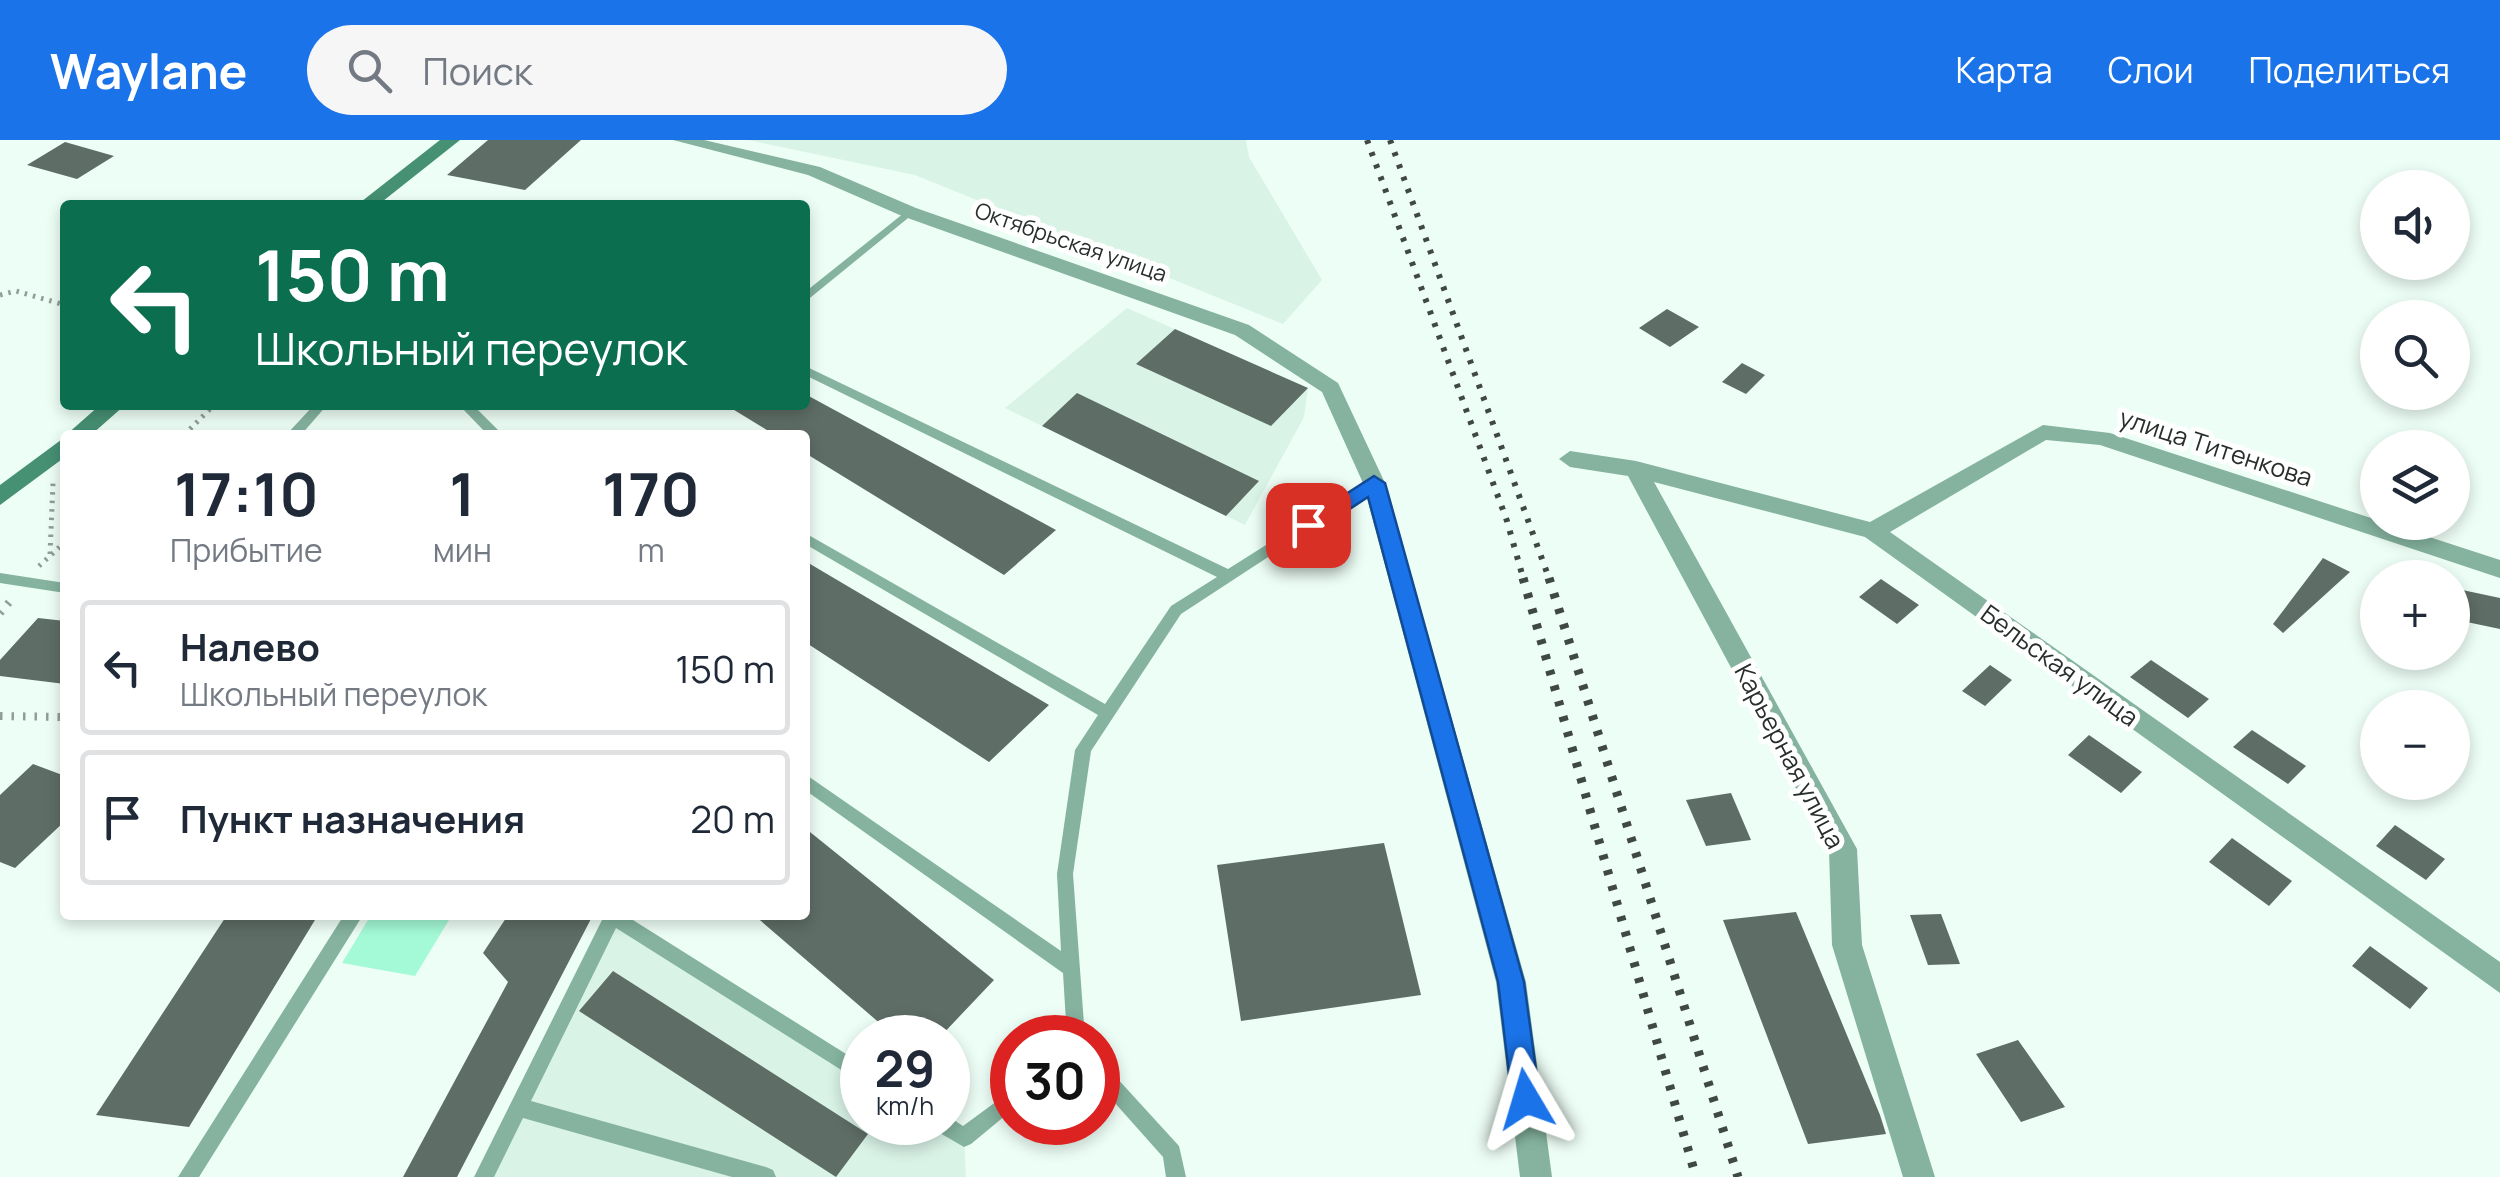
<!DOCTYPE html>
<html lang="ru">
<meta charset="utf-8">
<style>
body{margin:0;font-family:Manrope,sans-serif;background:#f6f6f7;color:#1f2937;height:100vh;display:flex;flex-direction:column;font-size:38px;white-space:nowrap}
*{box-sizing:border-box;margin:0}
p{font-size:32px;color:#747a83}
.icon{flex:none;width:55px;height:55px;fill:none;stroke:currentColor;stroke-width:2;stroke-linecap:round;stroke-linejoin:round}
.map{position:relative;flex:1;overflow:hidden}
.sheet{position:absolute;left:60px;top:290px;width:750px;height:490px;display:flex;flex-direction:column;background:#fff;border-radius:10px;box-shadow:0 5px 15px #0003}
.sheet>*{flex:none}
.top-card{position:absolute;left:60px;top:60px;width:750px;height:210px;border-radius:10px;box-shadow:0 5px 15px #0003;background:#0b6e4f;color:#fff;overflow:hidden}
.controls{position:absolute;left:2360px;top:30px;display:grid;gap:20px}
.controls a{display:grid;place-items:center;width:110px;height:110px;border-radius:50%;background:#fff;box-shadow:0 5px 15px #0003;font-size:50px}
.speed{position:absolute;left:840px;top:875px;display:flex;gap:20px;font-size:50px;font-weight:700;text-align:center}
.speed>*{display:grid;place-content:center;width:130px;height:130px;border-radius:50%;background:#fff;box-shadow:0 5px 15px #0003;line-height:1}
.speed small{font-size:25px;font-weight:400}
.speed .limit{border:15px solid #d22;background:#fff;color:#111}
.pin{position:absolute;display:grid;place-items:center;width:85px;height:85px;color:#fff;margin:-42px;border-radius:20px;box-shadow:0 5px 15px #0006}
.me{position:absolute;width:110px;margin:-55px;rotate:353deg;stroke-linejoin:round;filter:drop-shadow(0 0 8px #0008)}
.turn{display:flex;align-items:center;gap:35px;height:210px;padding:0 30px;font-size:45px}
.turn .icon{width:130px;height:130px;stroke-width:2.5}
.turn b{display:block;font-size:70px;line-height:85px}
.eta{display:flex;justify-content:space-evenly;align-items:center;height:170px;text-align:center}
.eta b{font-size:60px;font-weight:700;line-height:70px}
ul{padding:0;list-style:none}
li{display:flex;align-items:center;gap:30px;height:135px;margin:0 20px 15px;padding:0 10px;border:5px solid #e0e1e3;border-radius:10px}
li div{flex:1}
li b{display:block;font-size:38px}
li em{font-style:normal}
header{display:flex;align-items:center;gap:60px;box-sizing:border-box;height:140px;padding:0 50px;background:#1a73e8;color:#fff}
header strong{font-size:48px}
nav{display:flex;gap:55px;margin-inline-start:auto;font-size:35px}
.search{width:700px;height:90px;background:#f6f6f7;display:flex;align-items:center;gap:25px;box-sizing:border-box;padding:0 35px;border-radius:55px;color:#747a83;font-size:38px}
.map>svg:first-child{display:block}
</style>
<header>
<strong>Waylane</strong>
<div class="search"><svg class="icon" aria-label="search" viewBox="0 0 24 24"><circle cx="10" cy="10" r="6"/><path d="M15 15l6 6"/></svg>Поиск</div>
<nav><a>Карта</a><a>Слои</a><a>Поделиться</a></nav>
</header>
<div class="map">
<svg width="2500" height="1037" viewBox="0 0 2500 1037">
<rect width="100%" height="100%" fill="#edfef6"/>
<path fill="#d9f3e7" d="M748,0H1246L1249,17L1322,140L1283,184L915,35Z
M1127,168L1308,248L1304,277L1245,385L1005,268Z
M613,776L862,934V982L940,983L964,997L966,1037H484Z"/>
<path fill="#a4fad7" d="M371,775H452L415,836L342,823Z"/>
<path fill="#5e6d66" d="M488,0H581L525,50L447,35Z
M65,2L114,16L77,39L27,25Z
M1667,169L1699,187L1670,207L1639,188Z
M1175,189L1308,248L1271,286L1136,224Z
M1742,223L1765,235L1746,254L1722,242Z
M1077,253L1259,341L1226,376L1042,286Z
M805,254L1056,390L1004,435L805,313V295H775L726,265H805Z
M2323,418L2350,432L2283,493L2273,484Z
M805,421L1049,565L989,622L805,502Z
M1881,439L1919,465L1897,484L1859,457Z
M2453,448L2500,458V489L2462,481Z
M38,478L65,481V544L0,536V520Z
M2151,520L2209,559L2188,578L2130,537Z
M1990,525L2012,540L1985,566L1962,551Z
M2252,590L2306,626L2288,644L2233,607Z
M2089,595L2142,632L2121,653L2068,615Z
M33,624L65,636V681L15,728L0,722V655Z
M1731,653L1751,700L1706,706L1686,660Z
M2395,685L2445,719L2426,740L2376,706Z
M805,688L994,840L939,898H897L754,775H805Z
M2232,698L2292,741L2269,766L2209,722Z
M1384,703L1421,855L1241,881L1217,725Z
M1796,772L1880,975L1886,994L1808,1004L1723,780Z
M1941,774L1960,824L1928,825L1910,775Z
M227,775H318L189,987L96,975Z
M508,775H593L457,1037H403L508,842L483,813Z
M2370,806L2428,848L2410,869L2352,826Z
M613,831L868,994L836,1037L579,871Z
M2018,900L2065,967L2021,982L1976,914Z"/>
<g fill="none" stroke-linecap="round" stroke-linejoin="round">
<path stroke="#919d97" stroke-width="5" stroke-dasharray="2.5 6" stroke-linecap="butt" d="M0,155L16,151L65,165
M184,295L214,265
M50,414L53,343
M39,426L65,402"/>
<path stroke="#919d97" stroke-width="8" stroke-dasharray="2.5 9" stroke-linecap="butt" d="M0,473L12,459
M0,576L65,577"/>
<path fill="#85b39f" fill-rule="evenodd" d="M909,69L915,72L913,74L805,162V152Z
M805,226L1228,429L1369,340L1374,338L1381,343L1181,474L1091,611L1073,734L1085,898H1067L1063,833L805,650V634L1061,811L1057,734L1075,610L1098,575L805,404V393L1105,564L1171,466L1217,437L805,235Z
M314,265H327L301,295H286Z
M459,265H473L503,295H488Z
M0,433L65,443V453L0,443Z
M344,775H363L199,1037H178Z
M601,775H625L862,924V943L616,788L531,961L766,1027L773,1030L776,1037H732L523,978L494,1037H474L603,778Z
M1098,922L1105,925L1179,1006L1186,1037H1166L1163,1017L1098,944Z
M1012,950V970L971,1004L964,1007L933,989L931,982H948V976L963,986Z"/>
<path fill="#85b39f" fill-rule="evenodd" d="M673,0H704L820,27L916,68L1249,185L1338,243L1385,343L1526,842L1552,1037H1520L1496,842L1363,343L1322,252L1235,195L902,76L808,35Z
M2043,285L2110,293L2500,420V438L2100,305L2046,300L1890,392L2500,822V853L1865,397L1654,342L1857,709L1862,805L1935,1037H1903L1832,805L1829,710L1628,336L1570,327L1559,319L1570,311L1636,321L1870,382Z"/>
<path fill="#469074" fill-rule="evenodd" d="M440,0H460L378,65H357Z
M100,265H125L91,295H66Z
M65,297V317L0,365V345Z"/>
<path stroke="#404844" stroke-width="6" stroke-dasharray="4 9" stroke-linecap="butt" d="M1367,0L1507,381L1524,441
M1390,0L1550,441"/>
<path stroke="#404844" stroke-width="9" stroke-dasharray="5 11" stroke-linecap="butt" d="M1523,438L1696,1037
M1549,438L1738,1037"/>
</g>
<path fill="#1a73e8" stroke="#114b97" stroke-width="2.5" d="M1374,336L1385,343L1524,842L1540,959L1536,969L1526,973L1516,969L1512,959L1498,842L1368,357L1316,391H1301L1298,385Z"/>
<g text-anchor="middle" dominant-baseline="central" stroke-width="10" stroke-linejoin="round" paint-order="stroke">
<g font-size="22" fill="#282e2b" stroke="#fff">
<text transform="translate(1071 102) rotate(19)">Октябрьская улица</text>
</g>
<g font-size="25" fill="#282e2b" stroke="#fff">
<text transform="translate(2216 307) rotate(18)">улица Титенкова</text>
<text transform="translate(2060 525) rotate(36)">Бельская улица</text>
<text transform="translate(1790 616) rotate(62)">Карьерная улица</text>
</g>
</g>
</svg>
<div class="controls">
<a><svg class="icon" aria-label="sound" viewBox="0 0 24 24"><path d="M4 9h4l5-4v14l-5-4H4zM17 9q2 3 0 6"/></svg></a>
<a><svg class="icon" aria-label="search" viewBox="0 0 24 24"><circle cx="10" cy="10" r="6"/><path d="M15 15l6 6"/></svg></a>
<a><svg class="icon" aria-label="layers" viewBox="0 0 24 24"><path d="M12 4l9 5-9 5-9-5zM3 14l9 5 9-5"/></svg></a>
<a>+</a>
<a>−</a>
</div>
<div class="speed"><div>29<small>km/h</small></div><div class="limit">30</div></div>
<div class="pin" style="left:1308px;top:385px;background:#d93025"><svg class="icon" aria-label="arrive" viewBox="0 0 24 24"><path d="M6 21V4h12l-3 4 3 4H6"/></svg></div>
<svg class="me" style="left:1526px;top:959px" viewBox="-20 -20 40 40"><path d="M0-17L14 15 0 8-14 15z" fill="#1a73e8" stroke="#fff" stroke-width="4"/></svg>
<div class="top-card">
<div class="turn"><svg class="icon" aria-label="left" viewBox="0 0 24 24"><path d="M17 20v-9H6M10 6l-5 5 5 5"/></svg><div><b>150 m</b>Школьный переулок</div></div>
</div>
<section class="sheet">
<div class="eta">
<div><b>17:10</b><p>Прибытие</p></div>
<div><b>1</b><p>мин</p></div>
<div><b>170</b><p>m</p></div>
</div>
<ul>
<li><svg class="icon" aria-label="left" viewBox="0 0 24 24"><path d="M17 20v-9H6M10 6l-5 5 5 5"/></svg><div><b>Налево</b><p>Школьный переулок</p></div><em>150 m</em></li>
<li><svg class="icon" aria-label="arrive" viewBox="0 0 24 24"><path d="M6 21V4h12l-3 4 3 4H6"/></svg><div><b>Пункт назначения</b></div><em>20 m</em></li>
</ul>
</section>
</div>
